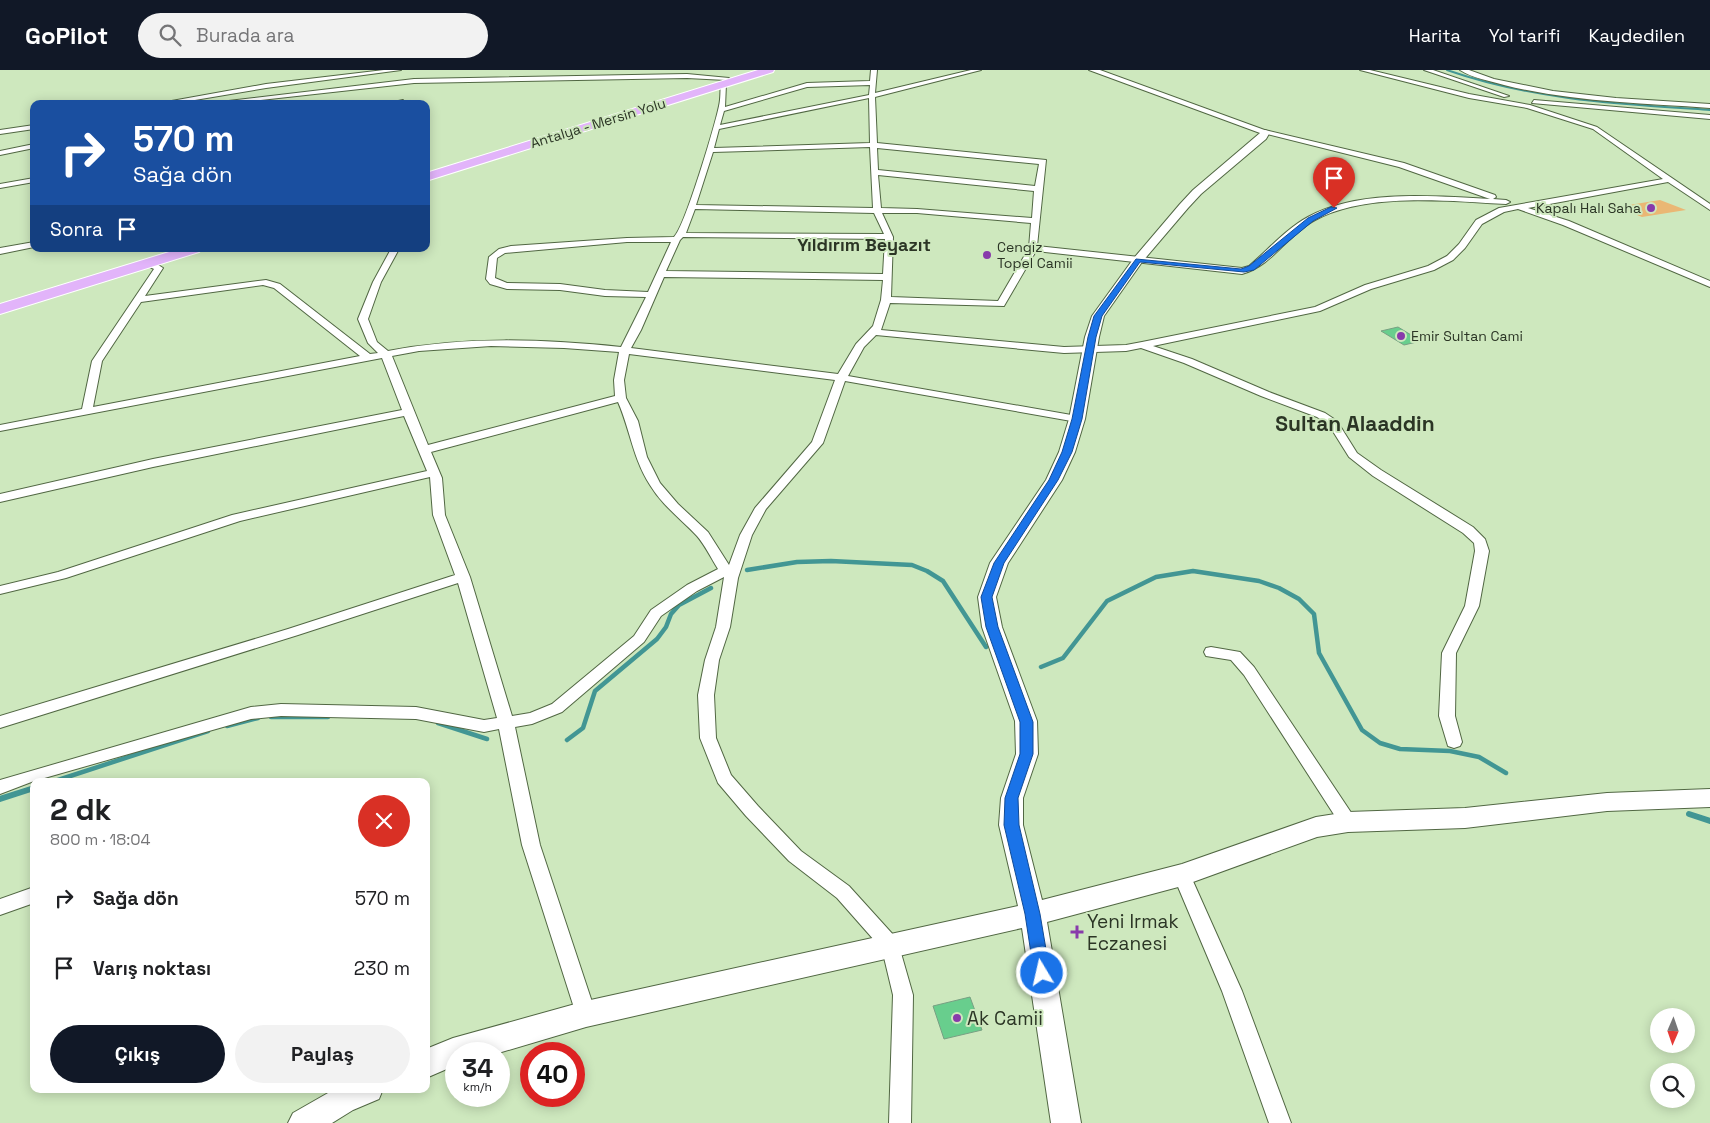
<!DOCTYPE html>
<html lang="tr">
<meta charset="utf-8">
<style>
body{margin:0;font-family:"Space Grotesk",sans-serif;background:#f2f2f2;color:#202124;height:100vh;display:flex;flex-direction:column;font-size:19px;white-space:nowrap}
*{box-sizing:border-box;margin:0}
p{font-size:16px;color:#757577}
.icon{flex:none;width:28px;height:28px;fill:none;stroke:currentColor;stroke-width:2;stroke-linecap:round;stroke-linejoin:round}
.map{position:relative;flex:1;overflow:hidden}
.details{position:absolute;left:30px;top:708px;width:400px;height:315px;display:flex;flex-direction:column;background:#fff;border-radius:10px;box-shadow:0 2px 12px #0003}
.details>*{flex:none}
.hud{position:absolute;left:30px;top:30px;width:400px;height:152px;border-radius:10px;box-shadow:0 2px 12px #0003;background:#1a4fa0;color:#fff;overflow:hidden}
.needle{width:32px;rotate:182deg}
.buttons{position:absolute;left:1650px;top:938px;display:grid;gap:10px}
.buttons a{display:grid;place-items:center;width:45px;height:45px;border-radius:50%;background:#fff;box-shadow:0 2px 12px #0003;font-size:25px}
.speed{position:absolute;left:445px;top:972px;display:flex;gap:10px;font-size:25px;font-weight:700;text-align:center}
.speed>*{display:grid;place-content:center;width:65px;height:65px;border-radius:50%;background:#fff;box-shadow:0 2px 12px #0003;line-height:1}
.speed small{font-size:12px;font-weight:400}
.speed .limit{border:8px solid #d22;background:#fff;color:#111}
.pin{position:absolute;display:grid;place-items:center;width:42px;height:42px;color:#fff;margin:-51px -21px;border-radius:50% 50% 50% 0;rotate:-45deg;box-shadow:0 0 5px #0007}
.pin .icon{rotate:45deg}
.me{position:absolute;width:55px;margin:-28px;rotate:351deg;stroke-linejoin:round;filter:drop-shadow(0 0 4px #0008)}
.turn{display:flex;align-items:center;gap:18px;height:105px;padding:0 20px;font-size:22px}
.turn .icon{width:65px;height:65px;stroke-width:2.5}
.turn b{display:block;font-size:35px;line-height:42px}
.then{display:flex;align-items:center;height:48px;padding:0 20px;background:#0003;gap:10px;font-size:19px}
.round{display:grid;place-items:center;flex:none;width:52px;height:52px;border-radius:26px;background:#f2f2f2}
.summary{display:flex;align-items:center;justify-content:space-between;height:85px;padding:0 20px}
h1{font-size:30px;font-weight:600;line-height:38px}
.action{display:flex;gap:10px;margin-top:auto;padding:10px 20px}
.action a{flex:1;height:58px;border-radius:30px;background:#111827;color:#fff;font-size:20px;font-weight:600;line-height:58px;text-align:center}
.action a+a{background:#f2f2f2;color:#202124}
ul{padding:0;list-style:none}
li{display:flex;align-items:center;gap:15px;height:70px;padding:0 20px}
li div{flex:1}
li b{display:block;font-size:19px}
li em{font-style:normal}
header{display:flex;align-items:center;gap:30px;box-sizing:border-box;height:70px;padding:0 25px;background:#111827;color:#fff}
header strong{font-size:24px}
nav{display:flex;gap:28px;margin-inline-start:auto;font-size:18px}
.search{width:350px;height:45px;background:#f2f2f2;display:flex;align-items:center;gap:12px;box-sizing:border-box;padding:0 18px;border-radius:28px;color:#757577;font-size:19px}
.map>svg:first-child{display:block}
</style>
<header>
<strong>GoPilot</strong>
<div class="search"><svg class="icon" aria-label="search" viewBox="0 0 24 24"><circle cx="10" cy="10" r="6"/><path d="M15 15l6 6"/></svg>Burada ara</div>
<nav><a>Harita</a><a>Yol tarifi</a><a>Kaydedilen</a></nav>
</header>
<div class="map">
<svg width="1710" height="1053" viewBox="0 0 1710 1053">
<rect width="100%" height="100%" fill="#cee8be"/>
<path fill="#eab774" d="M1660,130L1686,140L1642,147L1617,137Z"/>
<g fill="none" stroke-linecap="round" stroke-linejoin="round">
<path stroke="#429694" stroke-width="2" d="M1447,0C1533,30 1620,34 1710,40"/>
<path stroke="#429694" stroke-width="4.5" d="M747,500L797,492L831,491L912,495L927,501L943,511L986,577
M1041,597L1063,588L1107,531L1156,507L1193,501L1259,511L1279,518L1299,529L1314,544L1319,583L1362,660L1380,673L1400,679L1450,681L1479,687L1506,703
M271,647H328
M438,653L487,669
M227,656L258,648
M567,670L583,658L595,621L657,569L666,557L671,544L679,535L711,518
M55,711L208,661
M32,719L34,718"/>
<path stroke="#429694" stroke-width="6" d="M0,729L34,718
M1689,744L1710,751"/>
</g>
<path fill="#68ce8d" stroke="#78a083" d="M1398,257L1421,271L1404,275L1381,261Z
M970,927L982,960L944,969L933,936Z"/>
<g fill="none" stroke-linecap="round" stroke-linejoin="round">
<g stroke="#516743" stroke-width="2">
<path id="street" d="M384,0H401L266,18L171,34H155L266,14Z
M871,0H877L875,23L971,0H981L875,27L877,73L1046,90L1037,176L1242,198L1249,196C1268,180 1286,159 1308,147C1358,119 1435,126 1490,129L1399,97L1263,63L1262,62L1265,60L1404,93L1495,125L1496,127L1493,129L1506,130L1510,132L1506,134C1447,131 1368,122 1315,150C1288,164 1272,196 1242,204L1036,181L1004,236L890,233L881,260L1064,277L1126,275L1142,272L1315,237L1365,215L1428,196L1447,186L1459,174L1476,150L1499,138L1663,109L1593,59L1527,38L1469,28L1360,0H1370L1469,24L1530,35L1597,57L1710,134V140L1668,112L1528,138L1569,151L1710,211V217L1563,155L1518,139L1504,142L1482,154L1465,178L1453,190L1434,200L1371,219L1320,241L1153,276L1192,289L1269,322L1325,343L1337,351L1357,383L1381,400L1473,457L1485,469L1489,481L1479,536L1456,583L1455,646L1462,672L1460,676L1454,678L1448,676L1439,646L1442,583L1465,536L1475,481L1474,473L1463,463L1373,406L1349,387L1329,355L1317,347L1261,326L1184,293L1141,278L1126,281L1064,283L876,265L864,277L848,306L1077,346L1083,349L1077,352L845,311L823,373L766,439L752,465L738,508L730,557L719,590L714,625L716,668L731,705L758,736L801,781L849,816L897,869L913,925L911,1053H889L893,925L882,879L837,828L789,791L746,746L718,713L700,668L698,625L705,590L716,557L724,507L697,521L661,546L644,572L562,642L532,654L515,657L540,775L596,944L593,951L586,954L579,951L576,944L522,775L499,659L484,662L416,649L281,646L251,649L34,711L0,724V710L251,637L281,634L416,637L484,650L497,648L458,513L298,565L0,658V646L288,559L455,505L433,445L430,407L240,451L66,508L0,524V516L58,502L232,445L427,401L404,346L153,397L0,432V424L153,389L402,340L382,288L0,361V355L82,339L92,291L154,199L146,195V191H152L163,198L145,226L266,210L280,214L370,284L378,283L368,273L358,249L373,212L391,179H399L381,212L368,249L377,272L388,281C465,266 543,269 621,277L646,227L605,226L560,220L507,219L490,214L486,209L489,187L499,179L511,176L627,168L674,167C685,157 715,55 719,36C721,28 720,20 721,13L726,14L725,37L807,13L870,11ZM870,15L869,25L720,55L724,41L807,17ZM869,28L870,73L714,78L719,59ZM870,77L873,138L696,135L713,82ZM877,78L1039,94L1035,116L878,100ZM878,105L1034,121L1032,148L917,139L881,138ZM695,139L874,143L884,164L686,163ZM882,143H917L1031,153L1029,178L998,231L891,227L893,167ZM683,167L885,169L883,204L666,201L680,170ZM627,172H671L648,222L605,220L560,214L507,213L495,208L497,188L505,183ZM664,207L883,210L881,230L873,256L856,274L838,304L631,278L641,260ZM263,215L274,218L360,286L93,337L102,291L141,232ZM491,276L564,278L619,282L614,310L615,326L428,375L392,286L419,281ZM629,284L835,310L812,372L755,438L740,465L729,495L708,462L678,434L660,413L647,387L638,351L626,328L624,310ZM618,332C630,359 633,389 650,415C662,435 681,449 697,466C705,475 711,488 718,499L687,515L651,540L634,566L552,634L530,643L512,646L470,507L445,445L442,408L431,382Z
M1424,0H1433L1509,26L1504,27Z
M1460,0H1469L1494,9L1553,21L1616,28L1710,34V38C1641,33 1571,32 1504,15C1490,11 1472,8 1460,0Z
M687,4L729,8L726,10L687,8L414,13L225,34H203L414,9Z
M403,30L405,33L384,34Z
M1534,30L1710,45V49L1532,33Z
M34,55V59L0,64V60Z
M34,74V78L0,85V81Z
M34,108V112L0,118V114Z
M34,172V177L0,184V178Z
M1211,577L1240,582L1254,597L1354,747L1357,752L1354,757L1348,759L1342,757L1244,605L1231,590L1206,586L1204,582L1206,578Z
M1182,797L1188,800L1242,921L1291,1053H1269L1222,921L1173,805L1176,800Z
M34,817V833L0,845V829Z"/>
</g>
<g stroke="#516743" stroke-width="2">
<path id="secondary" d="M1089,0H1100L1270,62L1266,69L1201,124L1188,138L1142,192L1104,246L1099,267L1085,349L1075,382L1062,410L1008,493L996,527L1002,557L1037,651L1038,684L1023,728V755L1042,830L1182,794L1316,747L1348,742L1465,738L1607,723L1710,719V737L1607,741L1465,758L1348,762L1317,767L1182,816L1047,852L1081,1053H1051L1022,858L586,957L495,984H456V995L426,1008V979L453,968L586,931L1018,836L999,755L1001,728L1016,684L1015,651L982,557L978,527L990,493L1046,410L1059,382L1069,349L1085,267L1092,246L1134,188L1180,134L1193,120L1260,63Z
M335,1019H383L379,1029L353,1040L332,1053H288L293,1043Z"/>
</g>
<g stroke="#fff" stroke-width="2">
<path id="highway" d="M758,0H774L773,2L426,111V103Z
M179,179H202L199,182L0,244V234Z"/>
</g>
<use href="#street" fill="#fff" fill-rule="evenodd"/>
<use href="#secondary" fill="#fff" fill-rule="evenodd"/>
<use href="#highway" fill="#e2b4fa" fill-rule="evenodd"/>
</g>
<path fill="#1a73e8" stroke="#114b97" d="M1331,137L1337,138L1313,151L1254,200L1244,202L1140,192L1102,246L1096,267L1082,349L1072,382L1058,410L1004,493L992,527L998,557L1033,652V684L1018,728L1019,755L1040,844L1050,903L1048,908L1042,910L1037,908L1034,903L1025,844L1004,755L1005,728L1020,684V652L986,557L981,527L994,493L1049,410L1062,382L1072,349L1088,267L1094,246L1136,189L1241,199L1249,196L1308,148Z"/>
<g fill="#883aab" stroke="#cee8be" stroke-width="2">
<circle cx="1651" cy="138" r="5"/>
<circle cx="987" cy="185" r="5"/>
<circle cx="1401" cy="266" r="5"/>
<path d="M1074.5 854.5h5v5h5v5h-5v5h-5v-5h-5v-5h5z"/>
<circle cx="957" cy="948" r="5"/>
</g>
<g text-anchor="middle" dominant-baseline="central" stroke-width="4" stroke-linejoin="round" paint-order="stroke">
<g font-size="14" fill="#2b3525" stroke="#cee8be">
<text transform="translate(598 53) rotate(-17)">Antalya - Mersin Yolu</text>
</g>
<g font-size="14" fill="#2b3525" stroke="#cee8be" text-anchor="start">
<text x="1641" y="138" text-anchor="end">Kapalı Halı Saha</text>
<text x="997" y="177">Cengiz<tspan x="997" dy="16">Topel Camii</tspan></text>
<text x="1411" y="266">Emir Sultan Cami</text>
</g>
<g font-size="18" font-weight="bold" fill="#2b3525" stroke="#cee8be">
<text x="864" y="174">Yıldırım Beyazıt</text>
</g>
<g font-size="19" fill="#2b3525" stroke="#cee8be" text-anchor="start">
<text x="1087" y="851">Yeni Irmak<tspan x="1087" dy="22">Eczanesi</tspan></text>
<text x="967" y="948">Ak Camii</text>
</g>
<g font-size="21" font-weight="bold" fill="#2b3525" stroke="#cee8be">
<text x="1355" y="353">Sultan Alaaddin</text>
</g>
</g>
</svg>
<div class="buttons">
<a><svg class="needle" viewBox="-14 -14 28 28"><path d="M0-13l5 13h-10z" fill="#e53935"/><path d="M0 13l5-13h-10z" fill="#757577"/></svg></a>
<a><svg class="icon" aria-label="search" viewBox="0 0 24 24"><circle cx="10" cy="10" r="6"/><path d="M15 15l6 6"/></svg></a>
</div>
<div class="speed"><div>34<small>km/h</small></div><div class="limit">40</div></div>
<div class="pin" style="left:1334px;top:138px;background:#d93025"><svg class="icon" aria-label="arrive" viewBox="0 0 24 24"><path d="M6 21V4h12l-3 4 3 4H6"/></svg></div>
<svg class="me" style="left:1042px;top:903px" viewBox="-20 -20 40 40"><circle r="17" fill="#1a73e8" stroke="#fff" stroke-width="3"/><path d="M0-11L8 9 0 5-8 9z" fill="#fff"/></svg>
<div class="hud">
<div class="turn"><svg class="icon" aria-label="right" viewBox="0 0 24 24"><path d="M7 20v-9h11M14 6l5 5-5 5"/></svg><div><b>570 m</b>Sağa dön</div></div>
<div class="then">Sonra<svg class="icon" aria-label="arrive" viewBox="0 0 24 24"><path d="M6 21V4h12l-3 4 3 4H6"/></svg></div>
</div>
<section class="details">
<div class="summary"><div><h1>2 dk</h1><p>800 m · 18:04</p></div><a class="round" style="background:#d93025;color:#fff"><svg class="icon" aria-label="close" viewBox="0 0 24 24"><path d="M6 6l12 12M18 6L6 18"/></svg></a></div>
<ul>
<li><svg class="icon" aria-label="right" viewBox="0 0 24 24"><path d="M7 20v-9h11M14 6l5 5-5 5"/></svg><div><b>Sağa dön</b></div><em>570 m</em></li>
<li><svg class="icon" aria-label="arrive" viewBox="0 0 24 24"><path d="M6 21V4h12l-3 4 3 4H6"/></svg><div><b>Varış noktası</b></div><em>230 m</em></li>
</ul>
<div class="action"><a>Çıkış</a><a>Paylaş</a></div>
</section>
</div>
